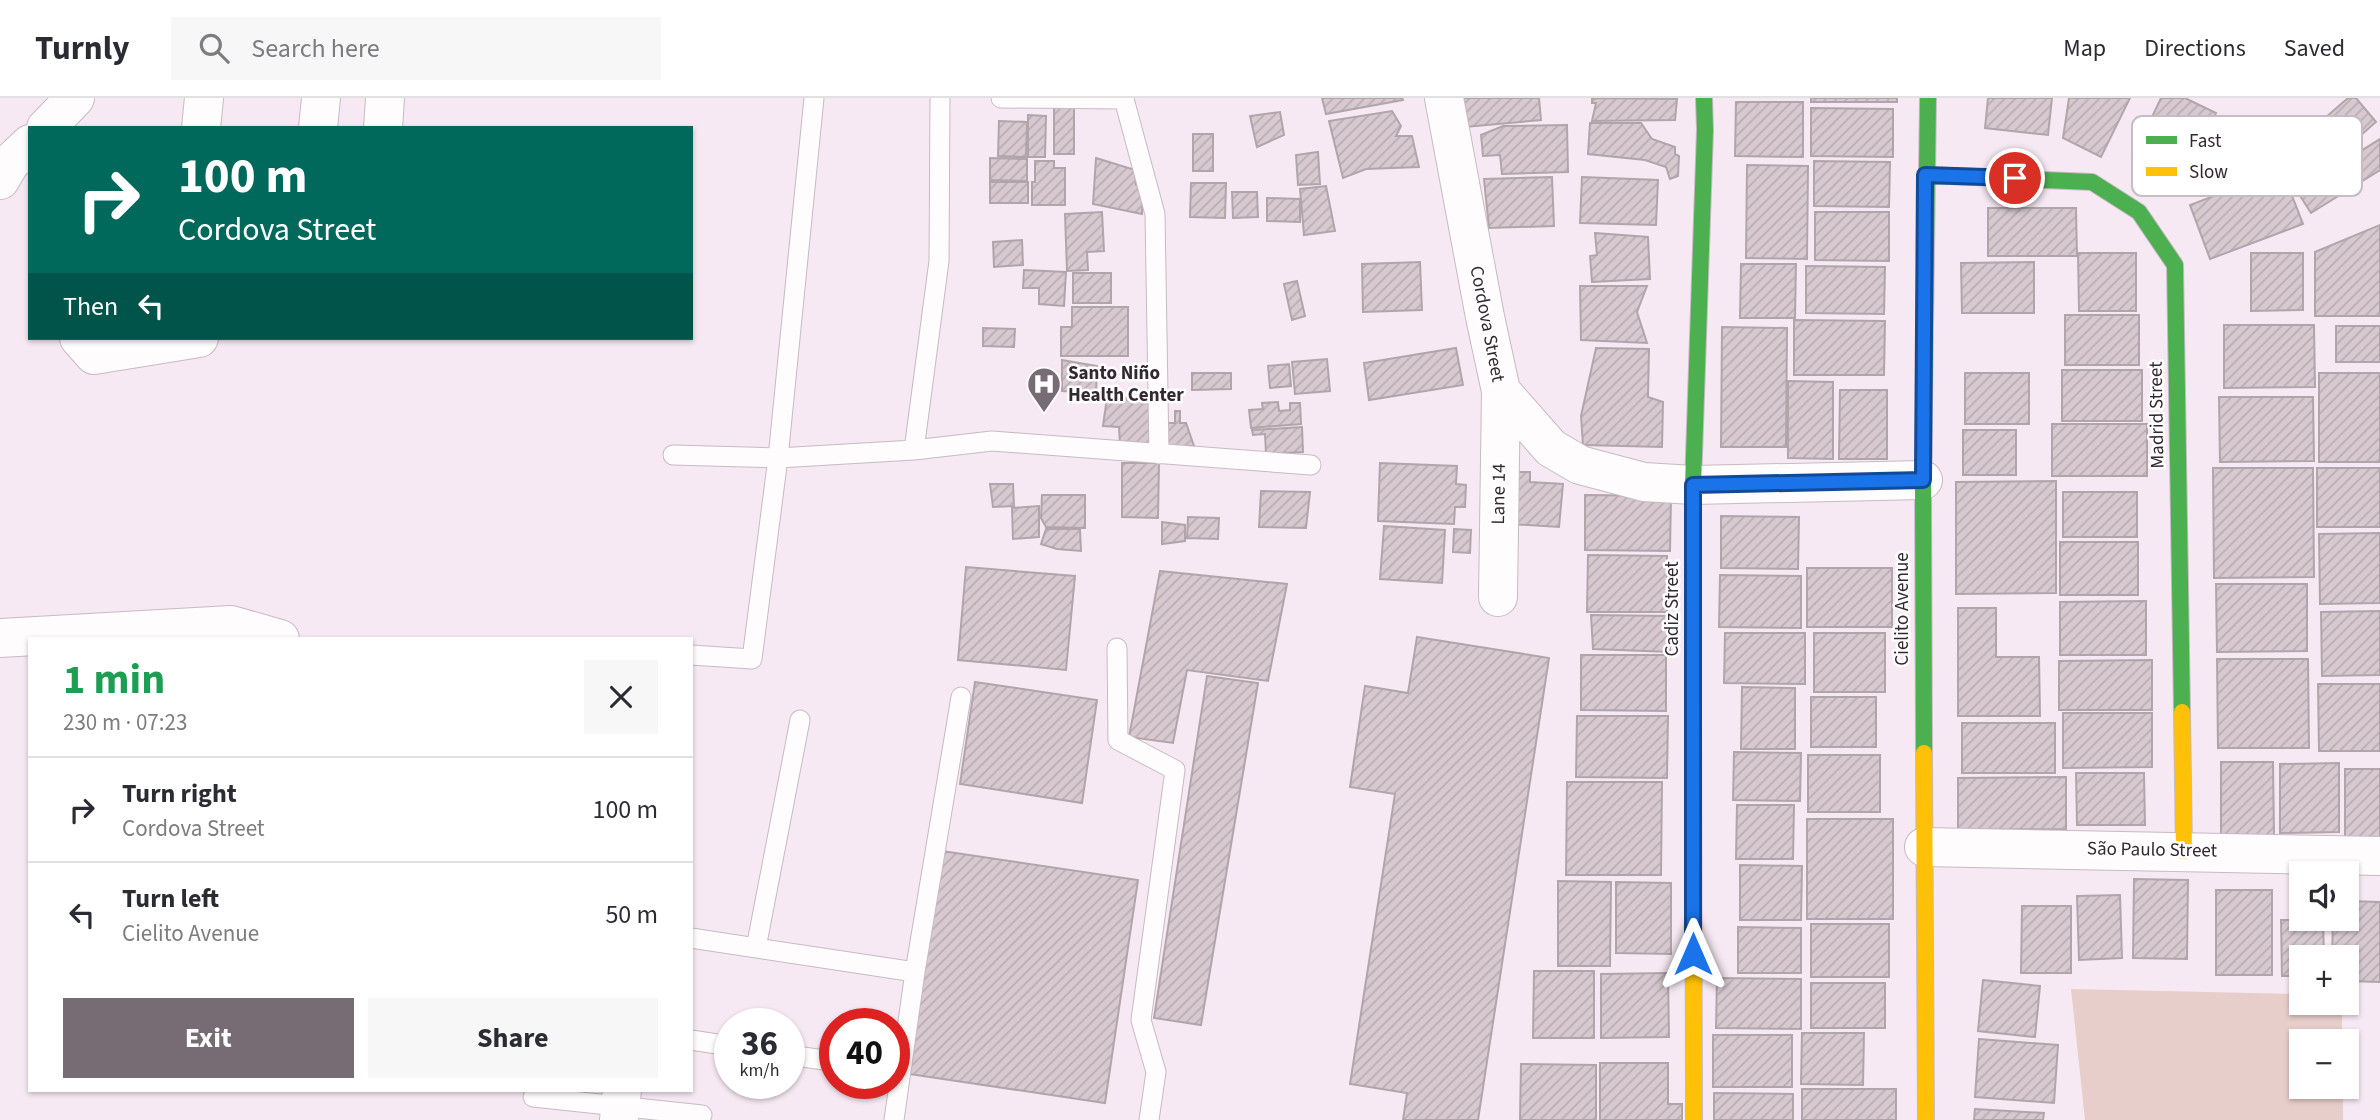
<!DOCTYPE html>
<meta charset="utf-8">
<style>
body{margin:0;font-family:"Source Sans 3",sans-serif;background:#f7f7f7;color:#2b2b33;height:100vh;display:flex;flex-direction:column;font-size:26px;white-space:nowrap}
*{box-sizing:border-box;margin:0}
p{font-size:23px;color:#7c7c81}
.icon{flex:none;width:38px;height:38px;fill:none;stroke:currentColor;stroke-width:2;stroke-linecap:round;stroke-linejoin:round}
.map{position:relative;flex:1;overflow:hidden}
.sheet{position:absolute;left:28px;top:539px;width:665px;height:455px;display:flex;flex-direction:column;background:#fff;border-radius:0px;box-shadow:0 2px 5px #0004}
.sheet>*{flex:none}
.top-card{position:absolute;left:28px;top:28px;width:665px;height:214px;border-radius:0px;box-shadow:0 2px 5px #0004;background:#00695c;color:#fff;overflow:hidden}
.buttons{position:absolute;left:2289px;top:763px;display:grid;gap:14px}
.buttons a{display:grid;place-items:center;width:70px;height:70px;border-radius:0px;background:#fff;box-shadow:0 2px 5px #0004;font-size:35px}
.speed{position:absolute;left:714px;top:910px;display:flex;gap:14px;font-size:35px;font-weight:700;text-align:center}
.speed>*{display:grid;place-content:center;width:91px;height:91px;border-radius:50%;background:#fff;box-shadow:0 2px 5px #0004;line-height:1}
.speed small{font-size:18px;font-weight:400}
.speed .limit{border:10px solid #d22;background:#fff;color:#111}
.pin{position:absolute;display:grid;place-items:center;width:60px;height:60px;color:#fff;margin:-30px;border:4px solid #fff;border-radius:50%;box-shadow:0 2px 7px #0007}
.me{position:absolute;width:77px;margin:-38px;rotate:0deg;stroke-linejoin:round;filter:drop-shadow(0 0 5px #0008)}
.turn{display:flex;align-items:center;gap:24px;height:147px;padding:0 35px;font-size:32px}
.turn .icon{width:91px;height:91px;stroke-width:2.5}
.turn b{display:block;font-size:49px;line-height:60px}
.then{display:flex;align-items:center;height:66px;padding:0 35px;background:#0003;gap:14px;font-size:26px}
.round{display:grid;place-items:center;flex:none;width:74px;height:74px;border-radius:0px;background:#f7f7f7}
.head{display:flex;align-items:center;justify-content:space-between;height:119px;padding:0 35px}
h1{font-size:42px;font-weight:700;line-height:52px;color:#1e9e55}
.primary-button{display:flex;gap:14px;margin-top:auto;padding:14px 35px}
.primary-button a{flex:1;height:80px;border-radius:0px;background:#786c74;color:#fff;font-size:28px;font-weight:700;line-height:80px;text-align:center}
.primary-button a+a{background:#f7f7f7;color:#2b2b33}
ul{padding:0;list-style:none}
li{display:flex;align-items:center;gap:21px;height:105px;padding:0 35px;border-top:2px solid #e1e1e2}
li div{flex:1}
li b{display:block;font-size:26px}
li em{font-style:normal}
header{display:flex;align-items:center;gap:42px;box-sizing:border-box;height:98px;padding:0 35px;background:#fff;border-bottom:2px solid #e1e1e2}
header strong{font-size:33px}
nav{display:flex;gap:38px;margin-inline-start:auto;font-size:24px}
.search{width:490px;height:63px;background:#f7f7f7;display:flex;align-items:center;gap:18px;box-sizing:border-box;padding:0 24px;border-radius:0px;color:#7c7c81;font-size:26px}
.map>svg:first-child{display:block}
</style>
<header>
<strong>Turnly</strong>
<div class="search"><svg class="icon" aria-label="search" viewBox="0 0 24 24"><circle cx="10" cy="10" r="6"/><path d="M15 15l6 6"/></svg>Search here</div>
<nav><a>Map</a><a>Directions</a><a>Saved</a></nav>
</header>
<div class="map">
<svg width="2380" height="1022" viewBox="0 0 2380 1022">
<defs>
<pattern id="building-hatch" width="6" height="6" patternUnits="userSpaceOnUse" patternTransform="scale(1.75)"><rect width="6" height="6" fill="#d7c9cf"/><path d="M-1 1l2-2M0 6l6-6M5 7l2-2" fill="none" stroke="#b9adb2"/></pattern>
</defs>
<rect width="100%" height="100%" fill="#f7e9f3"/>
<path fill="#e8ceca" d="M2071,891L2301,896V905H2342V943H2301V989H2343V1022H2085Z"/>
<path fill="url(#building-hatch)" stroke="#b2a5aa" stroke-width="2" d="M1322,0H1402L1403,2L1326,16Z
M1449,0H1539L1541,22L1465,29Z
M1592,0L1677,1L1675,22L1592,23L1596,5H1592Z
M1811,0H1897V4H1811Z
M1988,0H2052L2048,37L1985,30Z
M2069,0H2130L2101,59L2063,40Z
M2161,0H2185L2216,15L2182,86L2132,61Z
M2348,0H2356L2376,24L2320,73L2296,45Z
M1054,3H1074V56H1054Z
M1736,4H1803V59L1735,58Z
M1811,10L1893,11V59L1811,58Z
M1392,13L1401,28L1396,38H1412L1419,69L1366,71L1343,80L1329,23Z
M1280,14L1284,37L1257,49L1250,18Z
M1028,17L1046,18L1045,59H1028Z
M999,23L1027,24L1026,59L998,58Z
M1590,25H1641L1652,41L1675,49V56L1679,58L1678,78L1670,81L1666,69L1645,62L1588,56Z
M1567,27L1568,74L1502,76L1500,57L1483,58L1481,37L1503,28Z
M1193,36H1213V73H1193Z
M2380,41V72L2311,115L2297,93Z
M1318,54L1320,86L1298,87L1296,57Z
M990,60L1027,61V83L990,82Z
M1096,60L1135,72L1136,87L1143,89L1142,116L1093,106Z
M1035,63H1054V70H1065V107H1032V84H1035Z
M1814,63L1890,64L1889,109L1814,108Z
M1747,67L1808,68L1807,161L1746,160Z
M2282,72L2303,126L2210,161L2190,107Z
M1552,79L1554,128L1489,130L1484,81Z
M1582,79L1658,82L1656,127L1580,125Z
M990,84H1028V105H990Z
M1191,85H1226L1225,120L1190,119Z
M1326,88L1335,133L1304,137L1300,91Z
M1232,94H1257L1258,119L1233,120Z
M1267,100L1300,101V124L1267,123Z
M1988,110H2076L2077,158H1988Z
M1102,114L1104,153L1087,154L1088,172L1067,173L1065,116Z
M1815,114H1889V163L1815,162Z
M2380,127V218H2315V154Z
M1595,135L1648,139L1650,181L1592,184L1590,158L1597,157Z
M1022,142L1023,167L994,169L993,144Z
M2078,155H2136V213H2079Z
M2251,155H2303V212L2251,213Z
M1420,164L1422,212L1363,214L1362,166Z
M2034,164V215H1962L1961,165Z
M1741,166H1796L1795,220H1740Z
M1806,168L1885,169L1884,216L1806,215Z
M1024,172L1066,174L1064,208L1039,206V190H1023Z
M1073,175H1111V205H1073Z
M1297,183L1305,218L1292,222L1284,186Z
M1580,188H1647L1637,214L1647,245L1581,242Z
M1072,209H1128V258H1061V229H1072Z
M2065,217H2139V267H2065Z
M1794,222L1885,223L1884,277H1794Z
M2224,227H2314L2315,289L2224,290Z
M2336,228H2380V264H2336Z
M1722,229L1787,230L1786,349H1721Z
M983,230L1015,231L1014,249L983,248Z
M1456,250L1463,287L1369,302L1364,265Z
M1596,250L1649,251L1648,299L1663,304L1662,349L1583,347L1581,318Z
M1327,261L1330,293L1295,296L1292,264Z
M1062,262L1097,268L1096,295L1062,293Z
M1289,266L1291,288L1270,290L1268,268Z
M2062,272H2142V323H2062Z
M1192,275H1231V291L1192,292Z
M1965,275H2029V326H1965Z
M2319,275H2380V364H2319Z
M1788,283L1833,284V361L1788,360Z
M1840,292H1887V361H1839Z
M1107,299L1155,301V352L1120,347L1119,329L1103,328Z
M2219,299H2313L2314,363L2220,364Z
M1278,304L1279,313L1290,312V305H1300L1301,326L1251,330L1249,312L1263,311L1262,305Z
M1175,313H1180V325H1186L1194,348H1164V325H1175Z
M2052,326H2147V378H2052Z
M1302,329L1303,354L1266,356L1265,336L1253,337L1252,332Z
M1963,332H2016V377H1963Z
M1122,365H1159L1158,420L1122,419Z
M1380,365L1457,368L1456,386L1466,387L1465,409H1455L1454,426L1378,423Z
M2213,370H2313L2314,479L2214,480Z
M2317,370H2380V429H2317Z
M1511,374H1530V384L1563,386L1559,429L1510,426Z
M2056,383V495L1956,496V384Z
M990,386H1013L1014,408L993,409Z
M1261,393L1310,394L1306,430L1259,429Z
M2063,394H2137V439H2063Z
M1042,397H1085V430L1046,429L1041,420Z
M1585,397L1671,398L1670,453L1585,452Z
M1039,408V439L1013,441L1012,410Z
M1721,418L1799,419L1798,471L1721,470Z
M1188,419L1219,420L1218,441L1187,440Z
M1162,424L1185,427V443L1162,446Z
M1384,428L1445,432L1442,485L1380,481Z
M1046,431H1080L1081,453L1057,451L1041,446Z
M1454,431L1471,432L1470,455L1453,454Z
M2380,435V505L2320,506L2319,436Z
M2060,444H2138V497H2060Z
M1588,457L1667,458V514H1587Z
M966,469L1075,478L1066,572L958,562Z
M1807,470H1892V529H1807Z
M1160,473L1287,486L1268,583L1187,572L1173,645L1129,639Z
M1720,477L1801,478V530L1719,529Z
M2216,486H2307V553L2217,554Z
M2146,503V557H2060V504Z
M1958,510H1996V559H2039L2040,618H1958Z
M2380,513V577L2322,578L2321,514Z
M1591,517L1670,518V554L1593,551Z
M1725,535H1805V586L1724,585Z
M1814,535H1885V594H1814Z
M1417,539L1549,560L1478,1022H1403L1407,995L1350,986L1395,696L1350,689L1365,588L1408,595Z
M1581,557H1666V613L1581,612Z
M2217,561H2308L2309,650H2218Z
M2152,562V612H2059V563Z
M1207,578L1258,585L1201,927L1154,920Z
M975,584L1097,602L1082,705L960,686Z
M2318,586H2380V653H2319Z
M1742,589L1795,590V651H1741Z
M1811,599H1876V649H1811Z
M2063,615H2152V669L2063,670Z
M1577,618H1668L1667,680L1576,679Z
M1962,625H2055V675H1962Z
M1734,654L1801,655L1800,703L1733,702Z
M1808,657H1880V714H1808Z
M2221,664H2273L2274,737L2221,738Z
M2339,665V734L2280,735V666Z
M2345,671H2380V739H2345Z
M2076,675H2144L2145,727H2077Z
M2066,679V731L1958,732V680Z
M1567,684H1662L1661,777H1566Z
M1737,707H1794L1793,761H1736Z
M1807,721H1893V821H1807Z
M942,753L1138,782L1105,1005L909,976Z
M1740,767L1802,768L1801,822H1740Z
M2134,781L2188,782L2187,861L2133,860Z
M1558,783L1611,784L1610,868H1558Z
M1616,784L1671,785V856L1616,855Z
M2216,792H2272V877H2216Z
M2120,797L2122,860L2079,862L2077,798Z
M2347,803L2380,804V884L2347,883V859H2332L2333,821H2347Z
M2022,808H2071V875H2021Z
M2281,822H2323L2324,859H2301V878H2282Z
M1811,826H1889V879H1811Z
M1738,829L1801,830V875H1738Z
M1534,873H1594V940H1533Z
M1668,875L1669,939L1601,940V876Z
M1717,880L1801,881V931L1716,930Z
M1983,882L2040,888L2035,939L1978,933Z
M1811,885H1885V930H1811Z
M1802,935H1864L1863,987L1801,986Z
M1713,937H1792V989H1713Z
M1979,941L2058,947L2054,1005L1975,999Z
M1600,965H1668V1006H1682V1022H1600Z
M1521,966L1596,967V1022H1520Z
M1802,991H1896V1022H1802Z
M1714,995L1793,996V1022H1714Z
M1975,1011L2044,1015L2043,1022H1974Z"/>
<g fill="none" stroke-linecap="round" stroke-linejoin="round">
<g stroke="#c7bac3" stroke-width="21">
<path id="lane" d="M1001,0L1124,1L1155,116L1159,356
M914,352L939,163L940,0
M673,357L778,360L914,352L992,343L1311,367
M1117,550L1118,642L1175,672L1141,922L1156,974L1149,1022
M691,557L752,561L778,360L814,0
M691,840L915,874
M756,850L800,622
M691,942L730,948
M789,957L831,963
M533,999L702,1017
M894,1022L915,874L961,599"/>
</g>
<g stroke="#c7bac3" stroke-width="40">
<path id="street" d="M1444,0L1485,219L1501,293L1551,350L1580,367L1644,384L1693,387L1923,382
M46,30L75,0
M201,30L204,0
M318,30L321,0
M383,30L385,0
M0,82L10,65L30,46
M79,240L94,257L199,240
M1498,499L1501,293
M0,540L231,527L280,541
M1924,749L2380,758
M619,1022L622,992"/>
</g>
<g stroke="#c7bac3" stroke-width="18">
<path id="fast" d="M1925,77L2092,84L2139,114L2175,167L2182,614
M1693,597V387L1705,32L1704,0
M1924,655L1923,382L1928,0"/>
</g>
<g stroke="#c7bac3" stroke-width="18">
<path id="slow" d="M1693,597L1694,1022
M2182,614L2184,753
M1924,655L1926,1022"/>
</g>
<use href="#lane" stroke="#fefcfd" stroke-width="19"/>
<use href="#street" stroke="#fefcfd" stroke-width="38"/>
<use href="#fast" stroke="#4caf50" stroke-width="16"/>
<use href="#slow" stroke="#ffc107" stroke-width="16"/>
</g>
<g fill="none" stroke-linecap="round" stroke-linejoin="round">
<g stroke="#114b97" stroke-width="18">
<path id="route" d="M1693,856V387L1923,382L1925,77L2015,80"/>
</g>
<use href="#route" stroke="#1a73e8" stroke-width="12"/>
</g>
<defs>
<g id="hospital-pin" transform="scale(1.75)"><path d="M0 17L-7.5 6A9.5 9.5 0 1 1 7.5 6Z" fill="#786c74" stroke="#fff"/><path d="M-5-5h3v3.5h4V-5h3V5h-3V1.5h-4V5h-3Z" fill="#fff"/></g>
</defs>
<g fill-rule="evenodd">
<use href="#hospital-pin" x="1044" y="286"/>
</g>
<g text-anchor="middle" dominant-baseline="central" stroke-width="5" stroke-linejoin="round" paint-order="stroke">
<g font-size="19" fill="#332830" stroke="#fff">
<text transform="translate(1487 226) rotate(79)">Cordova Street</text>
<text transform="translate(2157 317) rotate(-91)">Madrid Street</text>
<text transform="translate(1499 396) rotate(-89)">Lane 14</text>
<text transform="translate(1672 511) rotate(-90)">Cadiz Street</text>
<text transform="translate(1902 511) rotate(-90)">Cielito Avenue</text>
<text transform="translate(2152 752) rotate(1)">São Paulo Street</text>
</g>
<g font-size="19" font-weight="bold" fill="#332830" stroke="#fff" text-anchor="start">
<text x="1068" y="275">Santo Niño<tspan x="1068" dy="22">Health Center</tspan></text>
</g>
</g>
<rect x="2132" y="18" width="230" height="80" rx="10" fill="#fff" stroke="#c2bec1" stroke-width="2"/>
<rect x="2146" y="38" width="31" height="8" fill="#4caf50"/>
<rect x="2146" y="69" width="31" height="9" fill="#ffc107"/>
<g font-size="19" fill="#332830">
<text x="2189" y="49">Fast</text>
<text x="2189" y="80">Slow</text>
</g>
</svg>
<div class="buttons">
<a><svg class="icon" aria-label="sound" viewBox="0 0 24 24"><path d="M4 9h4l5-4v14l-5-4H4zM17 9q2 3 0 6"/></svg></a>
<a>+</a>
<a>−</a>
</div>
<div class="speed"><div>36<small>km/h</small></div><div class="limit">40</div></div>
<div class="pin" style="left:2015px;top:80px;background:#d93025"><svg class="icon" aria-label="arrive" viewBox="0 0 24 24"><path d="M6 21V4h12l-3 4 3 4H6"/></svg></div>
<svg class="me" style="left:1693px;top:856px" viewBox="-20 -20 40 40"><path d="M0-17L14 15 0 8-14 15z" fill="#1a73e8" stroke="#fff" stroke-width="4"/></svg>
<div class="top-card">
<div class="turn"><svg class="icon" aria-label="right" viewBox="0 0 24 24"><path d="M7 20v-9h11M14 6l5 5-5 5"/></svg><div><b>100 m</b>Cordova Street</div></div>
<div class="then">Then<svg class="icon" aria-label="left" viewBox="0 0 24 24"><path d="M17 20v-9H6M10 6l-5 5 5 5"/></svg></div>
</div>
<section class="sheet">
<div class="head"><div><h1>1 min</h1><p>230 m · 07:23</p></div><a class="round"><svg class="icon" aria-label="close" viewBox="0 0 24 24"><path d="M6 6l12 12M18 6L6 18"/></svg></a></div>
<ul>
<li><svg class="icon" aria-label="right" viewBox="0 0 24 24"><path d="M7 20v-9h11M14 6l5 5-5 5"/></svg><div><b>Turn right</b><p>Cordova Street</p></div><em>100 m</em></li>
<li><svg class="icon" aria-label="left" viewBox="0 0 24 24"><path d="M17 20v-9H6M10 6l-5 5 5 5"/></svg><div><b>Turn left</b><p>Cielito Avenue</p></div><em>50 m</em></li>
</ul>
<div class="primary-button"><a>Exit</a><a>Share</a></div>
</section>
</div>
